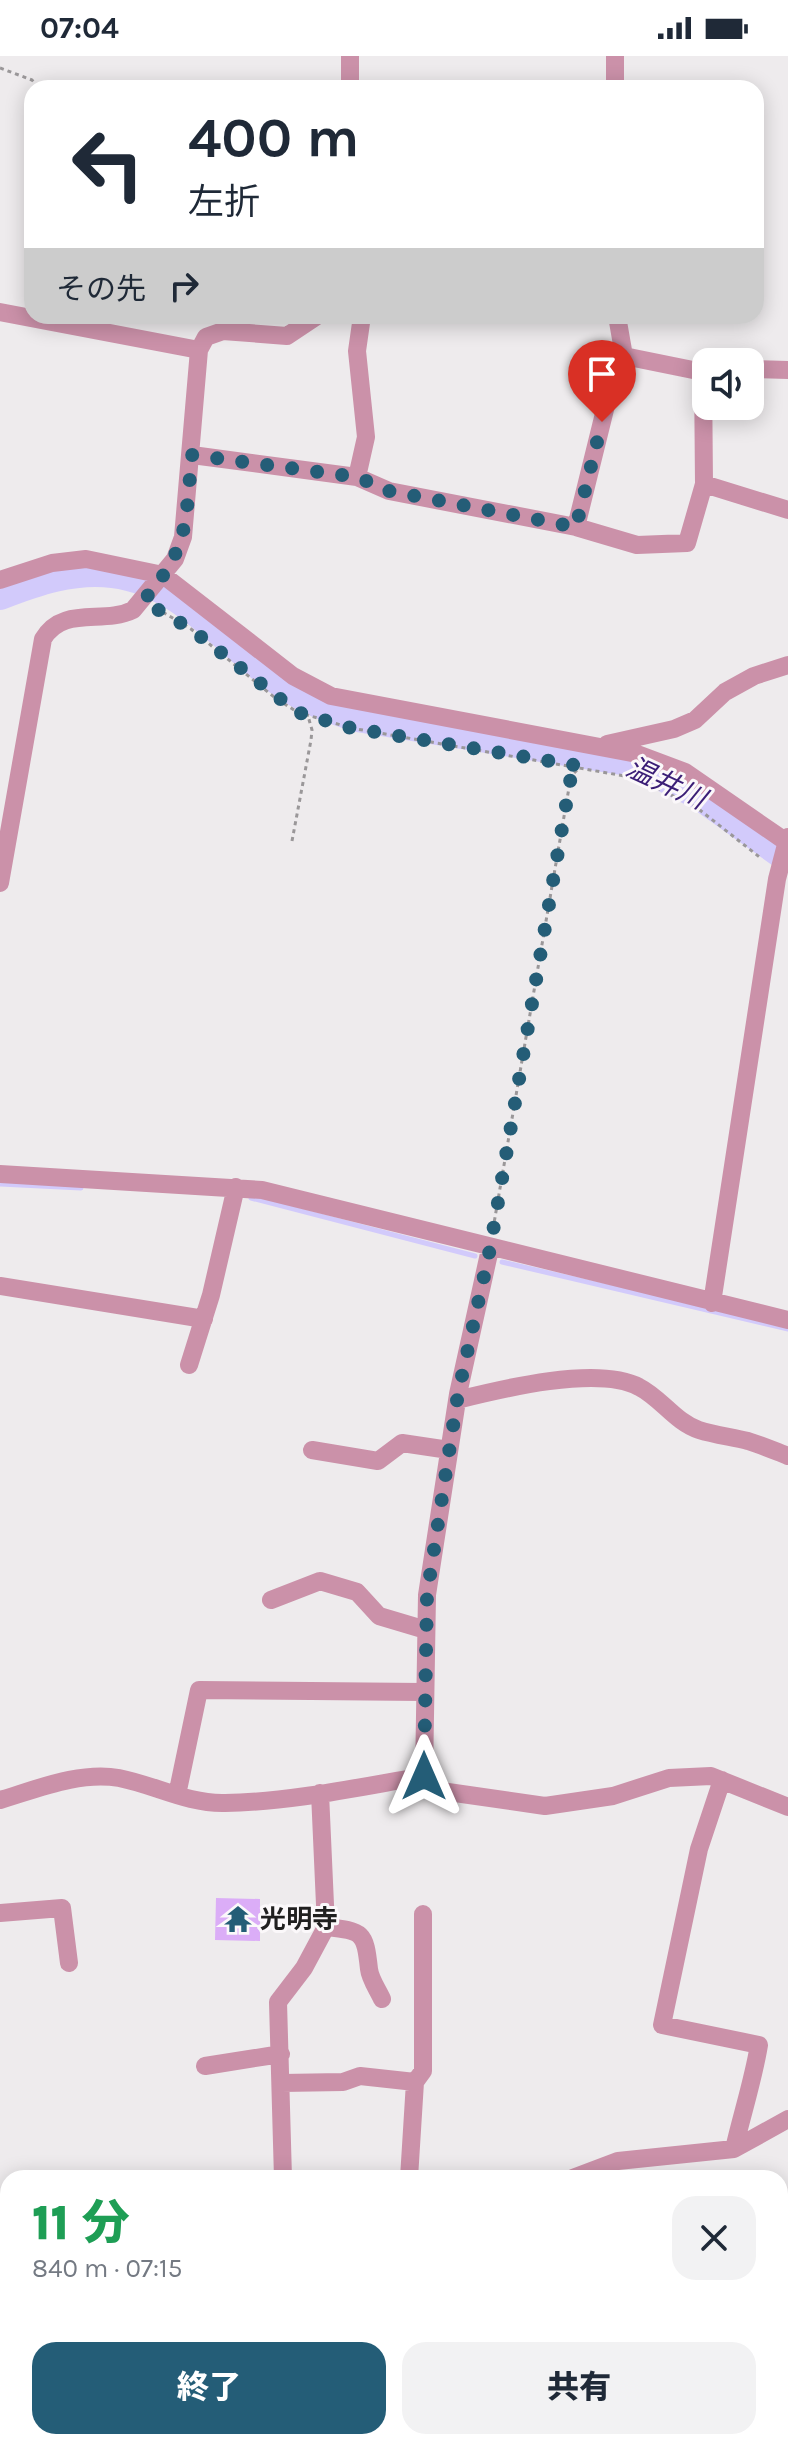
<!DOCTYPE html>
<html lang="ja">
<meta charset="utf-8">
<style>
body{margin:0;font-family:Karla,"Noto Sans JP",sans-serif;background:#f2f2f3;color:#1f2937;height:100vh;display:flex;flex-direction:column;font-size:30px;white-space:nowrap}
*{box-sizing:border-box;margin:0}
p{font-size:26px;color:#747a83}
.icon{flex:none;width:44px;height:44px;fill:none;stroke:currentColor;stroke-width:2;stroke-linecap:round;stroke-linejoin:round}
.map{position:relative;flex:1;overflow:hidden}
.drawer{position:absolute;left:0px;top:2114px;width:788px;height:280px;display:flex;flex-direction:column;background:#fff;border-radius:24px 24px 0 0;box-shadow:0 4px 20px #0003}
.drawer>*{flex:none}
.top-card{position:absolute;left:24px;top:24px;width:740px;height:244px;border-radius:24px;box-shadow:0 4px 20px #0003;background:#fff;color:#1f2937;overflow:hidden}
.tools{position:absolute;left:692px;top:292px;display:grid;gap:16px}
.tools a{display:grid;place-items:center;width:72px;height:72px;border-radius:16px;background:#fff;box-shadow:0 4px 20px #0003;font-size:40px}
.pin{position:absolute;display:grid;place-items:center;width:68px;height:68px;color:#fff;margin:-82px -34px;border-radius:50% 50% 50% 0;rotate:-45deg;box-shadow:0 0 8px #0007}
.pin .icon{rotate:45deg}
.me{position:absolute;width:88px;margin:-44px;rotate:0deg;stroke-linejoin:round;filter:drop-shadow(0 0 6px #0008)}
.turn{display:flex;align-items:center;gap:28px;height:168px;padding:0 32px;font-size:36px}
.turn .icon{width:104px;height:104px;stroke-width:2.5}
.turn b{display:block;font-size:56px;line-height:68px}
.then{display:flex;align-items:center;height:76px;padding:0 32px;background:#0003;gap:16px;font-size:30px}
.round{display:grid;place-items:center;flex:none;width:84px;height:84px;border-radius:24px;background:#f2f2f3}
.headline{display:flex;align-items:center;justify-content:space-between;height:136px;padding:0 32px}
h1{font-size:48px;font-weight:800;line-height:60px;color:#1e9e55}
.primary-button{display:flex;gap:16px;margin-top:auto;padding:16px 32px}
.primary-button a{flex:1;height:92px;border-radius:24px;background:#245d77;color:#fff;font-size:32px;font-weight:800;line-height:92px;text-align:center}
.primary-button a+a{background:#f2f2f3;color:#1f2937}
.status{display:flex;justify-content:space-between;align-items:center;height:56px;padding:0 40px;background:#fff;direction:ltr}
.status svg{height:22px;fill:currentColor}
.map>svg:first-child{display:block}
</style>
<div class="status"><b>07:04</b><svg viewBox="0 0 49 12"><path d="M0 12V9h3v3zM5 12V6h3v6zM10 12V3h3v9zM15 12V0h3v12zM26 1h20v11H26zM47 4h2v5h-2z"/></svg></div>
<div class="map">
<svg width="788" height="2394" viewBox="0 0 788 2394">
<rect width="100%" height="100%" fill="#eeebed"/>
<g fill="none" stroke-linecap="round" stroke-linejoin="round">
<path stroke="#d2cafb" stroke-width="5" d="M0,1128L81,1132
M251,1142L475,1200
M502,1206L788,1273"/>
<path stroke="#d2cafb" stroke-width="30" d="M0,539C36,525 73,512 113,517C183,525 230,592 285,629C307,644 332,653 357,661L634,706L698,738L788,802"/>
</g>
<path fill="#dbadf7" d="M216,1842L260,1843V1885L215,1884Z"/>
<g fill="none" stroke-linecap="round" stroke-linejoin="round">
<path stroke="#9a9799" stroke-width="3" stroke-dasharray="4 4" stroke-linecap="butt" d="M0,12L32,24L39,32
M156,552L191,573L274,641L297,656L351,672L636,722L696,751L762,803
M292,785L311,684L312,674L308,660
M493,1173L571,720L580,711"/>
<path stroke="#cb91a9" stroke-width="18" d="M350,0V32
M615,32V0
M0,256L199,294L206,281L223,275L287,280L317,260
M617,260L624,300L693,314H706
M750,313L788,314
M192,399L357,421L389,435L576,471L637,489L687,487L704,428L703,314
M357,421L366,381L357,295L362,260
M704,428L788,454
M576,471L615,313L624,300
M0,524L52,507L86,503L163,519L293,620L331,640L637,698L685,716L788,787
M607,688L674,673L695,664L725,636L754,620L788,609
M0,827L43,583C63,549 103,569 133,554L175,503L183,481L199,294
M0,1118L262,1134L788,1264
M0,1230L204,1263
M712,1247L777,823L788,781
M189,1309L211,1239L236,1131
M457,1344C501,1333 598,1309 639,1331C661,1342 675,1366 699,1374C715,1379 732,1381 748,1385C761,1389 775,1395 788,1400
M312,1394L378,1405L402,1387L449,1394
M271,1544L320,1525L357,1536L379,1560L426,1574
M424,1720L434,1734L545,1750L613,1740L669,1722L711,1720L788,1751
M722,1724L699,1793L662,1969L759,1989C753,2025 742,2058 734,2093
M177,1739L199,1634L424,1636
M0,1744C37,1733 80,1715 119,1722C155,1729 187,1748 225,1747C291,1746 359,1731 424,1720L427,1539L458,1338L490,1193
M0,1857L62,1852L69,1907
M326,1871C363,1875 365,1876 369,1913C370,1923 378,1934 382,1943
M205,2010L281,1998
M282,2027L343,2026L360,2020L415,2026
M283,2122L278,1946L304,1912L326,1871L320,1737
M409,2122L415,2026L423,2015V1858
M573,2122L618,2105L734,2093L788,2063
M780,2192L788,2190
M0,2239H8
M231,2386L232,2394
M390,2386L391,2394
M695,2386L700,2394
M251,2394L266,2386"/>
</g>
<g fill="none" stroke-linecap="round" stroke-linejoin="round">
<path stroke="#245d77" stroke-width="14" stroke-dasharray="0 25.2" d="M424,1720L427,1539L458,1338L490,1193L571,720L580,710L351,672L297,656L191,573L143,545C190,492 185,466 192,399L357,421L389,435L576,471L602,366"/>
</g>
<defs>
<g id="temple-bare" transform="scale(2.16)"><path d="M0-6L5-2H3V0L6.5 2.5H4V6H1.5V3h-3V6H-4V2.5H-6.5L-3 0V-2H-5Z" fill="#245d77" stroke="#fbf8fa" stroke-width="2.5" paint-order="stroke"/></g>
</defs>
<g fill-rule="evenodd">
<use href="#temple-bare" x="238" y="1863"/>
</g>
<g text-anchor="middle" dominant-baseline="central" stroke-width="6" stroke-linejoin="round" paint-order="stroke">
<g font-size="26" font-weight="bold" fill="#201f1f" stroke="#fbf8fa" text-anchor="start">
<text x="260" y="1863">光明寺</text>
</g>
<g font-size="28" font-style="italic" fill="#3b1e77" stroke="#fbf8fa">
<text transform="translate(666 727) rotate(25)">温井川</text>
</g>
</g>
</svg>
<div class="tools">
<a><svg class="icon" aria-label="sound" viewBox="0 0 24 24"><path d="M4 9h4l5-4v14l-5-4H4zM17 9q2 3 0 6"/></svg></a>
</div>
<div class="pin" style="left:602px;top:366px;background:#d93025"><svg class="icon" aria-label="arrive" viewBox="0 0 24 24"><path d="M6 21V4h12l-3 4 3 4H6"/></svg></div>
<svg class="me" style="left:424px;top:1720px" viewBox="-20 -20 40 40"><path d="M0-17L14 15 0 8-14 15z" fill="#245d77" stroke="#fff" stroke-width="4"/></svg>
<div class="top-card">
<div class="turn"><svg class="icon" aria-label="left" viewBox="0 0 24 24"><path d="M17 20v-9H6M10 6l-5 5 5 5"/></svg><div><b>400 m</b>左折</div></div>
<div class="then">その先<svg class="icon" aria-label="right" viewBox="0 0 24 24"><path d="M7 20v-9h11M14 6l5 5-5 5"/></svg></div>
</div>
<section class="drawer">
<div class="headline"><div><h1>11 分</h1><p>840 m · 07:15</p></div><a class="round"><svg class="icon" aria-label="close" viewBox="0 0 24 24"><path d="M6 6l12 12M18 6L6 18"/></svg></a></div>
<div class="primary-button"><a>終了</a><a>共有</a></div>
</section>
</div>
